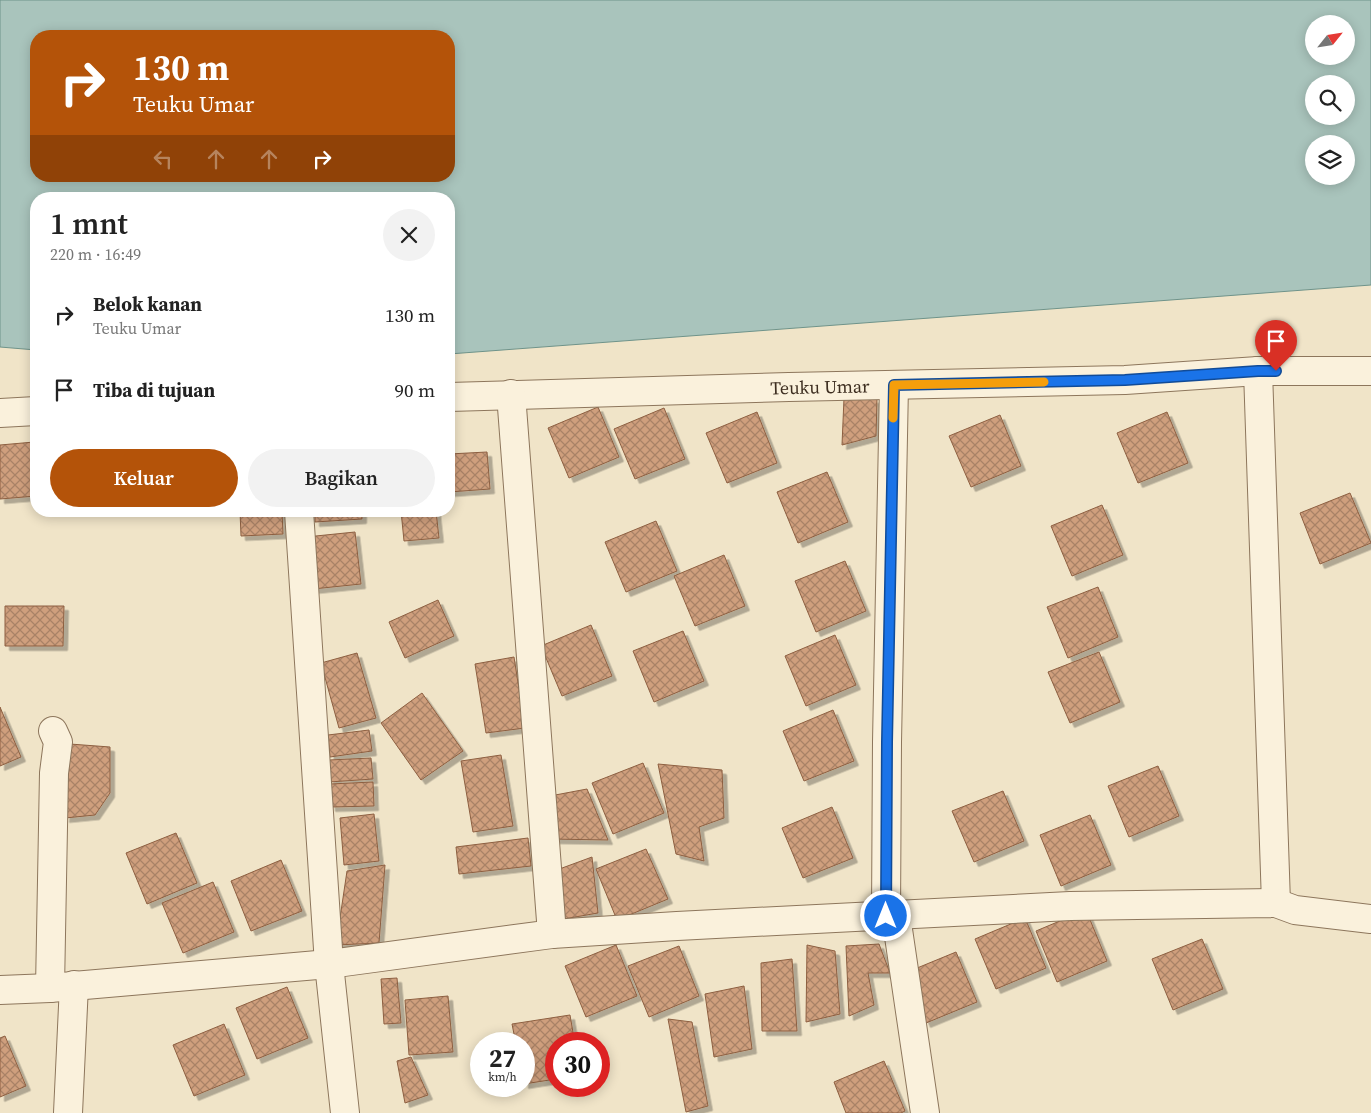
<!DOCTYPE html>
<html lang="id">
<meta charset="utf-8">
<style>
body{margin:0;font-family:"Source Serif 4",serif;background:#f2f2f2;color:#222;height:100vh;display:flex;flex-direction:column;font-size:19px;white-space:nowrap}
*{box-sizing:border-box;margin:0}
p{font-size:16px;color:#767676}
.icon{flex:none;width:28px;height:28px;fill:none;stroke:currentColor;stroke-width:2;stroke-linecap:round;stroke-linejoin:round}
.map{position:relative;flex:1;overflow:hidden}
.sheet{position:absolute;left:30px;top:192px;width:425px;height:325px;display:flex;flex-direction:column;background:#fff;border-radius:20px;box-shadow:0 2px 12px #0003}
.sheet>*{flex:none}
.banner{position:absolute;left:30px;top:30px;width:425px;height:152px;border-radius:20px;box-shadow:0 2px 12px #0003;background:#b45309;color:#fff;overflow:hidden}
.needle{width:32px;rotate:60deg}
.controls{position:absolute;left:1305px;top:15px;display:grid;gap:10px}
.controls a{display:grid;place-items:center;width:50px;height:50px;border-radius:50%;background:#fff;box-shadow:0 2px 12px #0003;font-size:25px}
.speed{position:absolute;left:470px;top:1032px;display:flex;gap:10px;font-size:25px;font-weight:700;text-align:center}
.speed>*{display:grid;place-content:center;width:65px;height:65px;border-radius:50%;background:#fff;box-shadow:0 2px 12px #0003;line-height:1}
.speed small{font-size:12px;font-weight:400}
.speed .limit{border:8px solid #d22;background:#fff;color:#111}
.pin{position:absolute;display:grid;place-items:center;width:42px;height:42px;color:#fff;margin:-51px -21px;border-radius:50% 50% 50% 0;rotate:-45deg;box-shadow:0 0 5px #0007}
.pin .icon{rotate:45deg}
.me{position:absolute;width:55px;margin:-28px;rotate:0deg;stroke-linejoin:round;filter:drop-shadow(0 0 4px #0008)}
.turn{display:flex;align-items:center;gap:18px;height:105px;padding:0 20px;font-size:22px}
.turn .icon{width:65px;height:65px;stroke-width:2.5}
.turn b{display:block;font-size:35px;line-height:42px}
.lanes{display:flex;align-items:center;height:48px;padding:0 20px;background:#0003;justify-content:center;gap:25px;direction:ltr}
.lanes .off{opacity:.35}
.round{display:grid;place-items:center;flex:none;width:52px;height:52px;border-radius:26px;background:#f2f2f2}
.head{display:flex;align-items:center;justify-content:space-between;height:85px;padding:0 20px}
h1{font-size:30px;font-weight:600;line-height:38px}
.action{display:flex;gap:10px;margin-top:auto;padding:10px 20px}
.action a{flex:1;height:58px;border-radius:30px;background:#b45309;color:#fff;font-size:20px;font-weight:600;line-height:58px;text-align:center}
.action a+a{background:#f2f2f2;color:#222}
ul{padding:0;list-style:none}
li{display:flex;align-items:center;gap:15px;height:75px;padding:0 20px}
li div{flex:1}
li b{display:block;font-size:19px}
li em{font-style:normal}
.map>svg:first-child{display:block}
</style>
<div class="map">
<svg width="1371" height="1113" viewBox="0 0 1371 1113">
<defs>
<pattern id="building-cross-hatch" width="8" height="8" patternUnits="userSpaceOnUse" patternTransform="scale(1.25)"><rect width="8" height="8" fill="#cf9f7d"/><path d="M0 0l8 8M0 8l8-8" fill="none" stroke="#a98266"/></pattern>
<filter id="shadow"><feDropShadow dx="4.5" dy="4.5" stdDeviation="0" flood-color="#0004"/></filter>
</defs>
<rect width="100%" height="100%" fill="#f0e4c8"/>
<path fill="#a9c4bc" stroke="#6f938a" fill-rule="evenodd" d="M0,0H1371V285L449,354V199H36V350L0,347ZM1314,24H1346V56H1314ZM36,36H449V176H36ZM1314,84H1346V116H1314ZM1314,144H1346V176H1314Z"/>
<path fill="url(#building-cross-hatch)" stroke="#8d5f41" filter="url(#shadow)" d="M844,398L877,399L876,436L842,445Z
M598,407L619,457L569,478L548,428Z
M664,408L685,459L635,479L614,429Z
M757,412L777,463L727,483L706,433Z
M1167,412L1188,463L1138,483L1117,433Z
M1000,415L1021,466L971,487L949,436Z
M34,442L36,496L0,499V445Z
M487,452L490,489L449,492V454Z
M827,472L848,522L798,543L777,492Z
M1350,493L1371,543L1320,564L1300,513Z
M1102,505L1123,555L1072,576L1051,526Z
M240,511H282L283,534L241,536Z
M315,511H362V519L315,522Z
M401,511H436L439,538L404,541Z
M656,521L677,571L626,592L605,542Z
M355,532L361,584L313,589L306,537Z
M724,555L745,606L695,626L674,576Z
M845,561L866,611L816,632L795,581Z
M1098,587L1118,637L1068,658L1047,607Z
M438,600L454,636L405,658L389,622Z
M5,606H64L63,646H5Z
M591,625L612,676L562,696L541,646Z
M683,631L704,681L654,702L633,651Z
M835,635L856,685L806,706L785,656Z
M1099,652L1120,702L1070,723L1048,672Z
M357,653L376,718L339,728L321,663Z
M514,657L525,728L486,733L475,664Z
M422,693L463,751L421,780L381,723Z
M0,707L21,757L0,766Z
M833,710L854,761L804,781L783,731Z
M369,730L372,751L330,757L328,735Z
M70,744L110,747V793L95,815L65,818Z
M501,755L513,826L473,832L461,761Z
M371,758L373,779L329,782V760Z
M643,763L664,813L613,834L592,783Z
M658,764L722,770L724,818L699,827L704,861L676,854Z
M1158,766L1179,816L1129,837L1108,786Z
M373,782L374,806L331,807L330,784Z
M587,789L608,840L549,839L550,796Z
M1003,791L1024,841L974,862L952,811Z
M832,807L853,858L803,878L782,828Z
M374,814L379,861L344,865L340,818Z
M1090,815L1111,865L1061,886L1040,835Z
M176,833L197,883L147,904L126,853Z
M528,838L531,866L459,874L456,847Z
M646,849L668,899L617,920L596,869Z
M592,857L598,913L558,920L554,871Z
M281,860L302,911L251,931L231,881Z
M385,865L379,943L336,945L347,871Z
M213,882L234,932L183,953L162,903Z
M1086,910L1107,961L1057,982L1036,931Z
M1025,918L1046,968L996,989L975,939Z
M1202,939L1223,989L1173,1010L1152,959Z
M879,944L890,973H868L874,1005L849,1016L846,946Z
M616,945L637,996L586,1017L565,966Z
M807,945L835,951L840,1014L806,1022Z
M679,946L699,996L649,1017L628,966Z
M956,952L977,1002L926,1023L905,973Z
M792,959L797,1031H762L761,963Z
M397,978L401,1023L384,1024L381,979Z
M744,986L752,1049L714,1057L705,994Z
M287,987L308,1038L257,1059L236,1008Z
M448,996L453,1052L409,1055L405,1000Z
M570,1015L575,1044H556V1079L524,1084V1044H516L512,1024Z
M668,1019L692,1022L708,1106L686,1112Z
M224,1024L245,1075L194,1096L173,1045Z
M5,1036L26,1086L0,1097V1038Z
M411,1057L428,1095L405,1103L397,1061Z
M884,1061L905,1111L901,1113H846L834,1082Z"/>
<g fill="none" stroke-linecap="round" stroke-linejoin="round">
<g stroke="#8d765c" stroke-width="30">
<g id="minor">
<path d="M1258,371L1276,903"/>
<path id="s1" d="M449,397L789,387L1125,380L1258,371H1371"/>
<path d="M0,413L36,411"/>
<path d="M299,511L329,964L345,1113"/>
<path d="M886,916L887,742L894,385"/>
<path d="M896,916L925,1113"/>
<path d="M552,934L677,926L1070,906L1276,903L1295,910L1371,919"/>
<path d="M50,988L54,773L58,742L53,731"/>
<path d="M0,990L50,988L329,964L552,934L511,394"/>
<path d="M68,1113L74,985"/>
</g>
</g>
<use href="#minor" stroke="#faf1dc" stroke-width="28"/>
</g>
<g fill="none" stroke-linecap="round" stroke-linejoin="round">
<g stroke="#114b97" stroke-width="12">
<path id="route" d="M886,916L887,742L894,385L1125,380L1258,371H1276"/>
</g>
<use href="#route" stroke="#1a73e8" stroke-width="9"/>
<path stroke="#f59e0b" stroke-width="9" d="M893,418L894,385L1044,382"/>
</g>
<g text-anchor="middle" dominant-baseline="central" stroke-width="5" stroke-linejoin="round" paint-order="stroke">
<g font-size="18" fill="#3d2e20" stroke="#f7eed8">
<text stroke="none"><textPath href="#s1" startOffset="371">Teuku Umar</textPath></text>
</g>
</g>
</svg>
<div class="controls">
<a><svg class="needle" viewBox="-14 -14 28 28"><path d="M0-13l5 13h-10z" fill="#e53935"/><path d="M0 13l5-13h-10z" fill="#767676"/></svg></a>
<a><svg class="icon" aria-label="search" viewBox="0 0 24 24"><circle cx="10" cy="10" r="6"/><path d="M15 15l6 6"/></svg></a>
<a><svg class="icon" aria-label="layers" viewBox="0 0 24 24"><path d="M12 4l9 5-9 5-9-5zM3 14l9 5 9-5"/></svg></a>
</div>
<div class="speed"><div>27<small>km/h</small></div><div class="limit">30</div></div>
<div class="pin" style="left:1276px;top:371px;background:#d93025"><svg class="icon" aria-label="arrive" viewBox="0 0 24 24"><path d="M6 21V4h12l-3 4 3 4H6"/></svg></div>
<svg class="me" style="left:886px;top:916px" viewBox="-20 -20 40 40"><circle r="17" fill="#1a73e8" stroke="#fff" stroke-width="3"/><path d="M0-11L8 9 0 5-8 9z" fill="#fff"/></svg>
<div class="banner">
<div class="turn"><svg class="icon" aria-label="right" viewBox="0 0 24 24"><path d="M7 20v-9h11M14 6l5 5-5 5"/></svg><div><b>130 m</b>Teuku Umar</div></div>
<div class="lanes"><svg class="icon off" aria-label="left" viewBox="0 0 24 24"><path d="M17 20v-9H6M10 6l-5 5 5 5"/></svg><svg class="icon off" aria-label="ahead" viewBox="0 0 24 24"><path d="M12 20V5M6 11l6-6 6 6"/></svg><svg class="icon off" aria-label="ahead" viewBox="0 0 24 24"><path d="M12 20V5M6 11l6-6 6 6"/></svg><svg class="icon" aria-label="right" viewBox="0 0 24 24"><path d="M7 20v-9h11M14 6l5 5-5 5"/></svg></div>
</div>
<section class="sheet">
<div class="head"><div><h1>1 mnt</h1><p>220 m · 16:49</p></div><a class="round"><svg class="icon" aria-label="close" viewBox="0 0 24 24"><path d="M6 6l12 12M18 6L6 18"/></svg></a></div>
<ul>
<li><svg class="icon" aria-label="right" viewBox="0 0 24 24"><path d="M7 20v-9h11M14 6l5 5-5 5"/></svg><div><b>Belok kanan</b><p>Teuku Umar</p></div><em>130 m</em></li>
<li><svg class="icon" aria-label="arrive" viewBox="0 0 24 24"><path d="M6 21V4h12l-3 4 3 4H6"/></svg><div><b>Tiba di tujuan</b></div><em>90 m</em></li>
</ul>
<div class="action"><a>Keluar</a><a>Bagikan</a></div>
</section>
</div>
